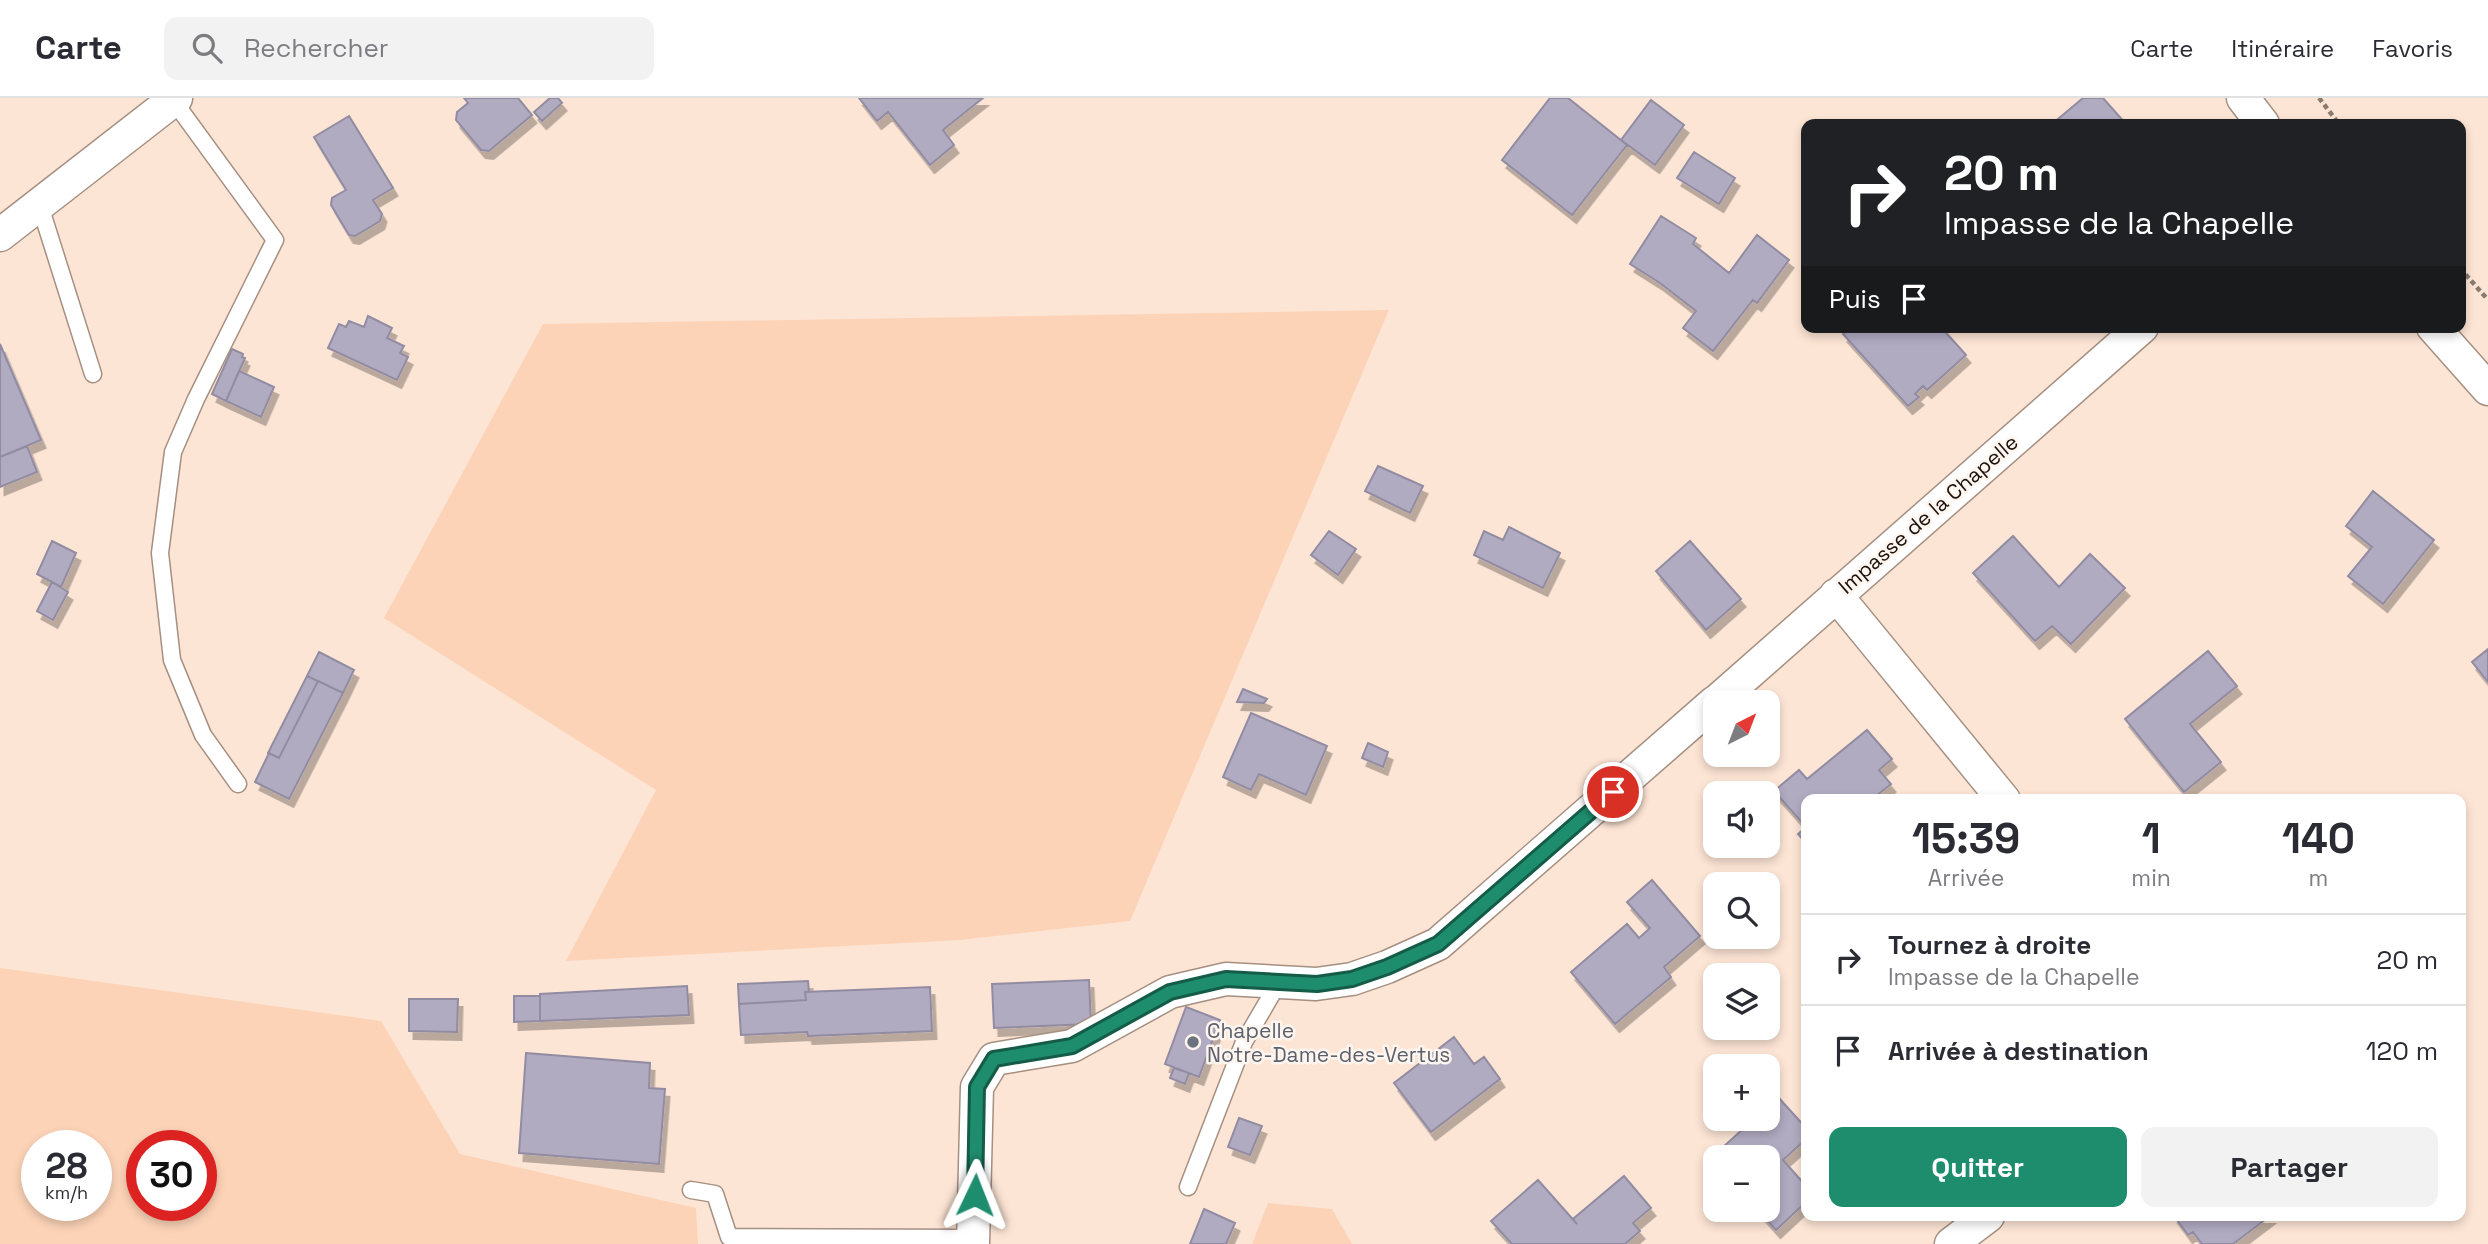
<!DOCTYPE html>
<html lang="fr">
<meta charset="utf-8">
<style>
body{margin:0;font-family:"Space Grotesk",sans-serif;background:#f2f2f3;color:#2b2b33;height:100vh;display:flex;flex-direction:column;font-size:26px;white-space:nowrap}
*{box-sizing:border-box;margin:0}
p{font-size:23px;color:#7c7c81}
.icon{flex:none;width:38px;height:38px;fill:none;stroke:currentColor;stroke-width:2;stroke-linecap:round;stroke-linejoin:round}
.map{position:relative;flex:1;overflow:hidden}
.panel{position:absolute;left:1801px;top:696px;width:665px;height:427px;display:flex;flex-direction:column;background:#fff;border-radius:14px;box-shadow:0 4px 10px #0003}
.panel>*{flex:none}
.banner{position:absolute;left:1801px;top:21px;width:665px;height:214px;border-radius:14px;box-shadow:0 4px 10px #0003;background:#202124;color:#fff;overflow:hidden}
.needle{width:46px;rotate:42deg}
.tools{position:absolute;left:1703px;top:592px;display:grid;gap:14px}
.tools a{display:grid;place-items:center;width:77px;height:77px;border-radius:14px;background:#fff;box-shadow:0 4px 10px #0003;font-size:35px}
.speed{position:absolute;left:21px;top:1032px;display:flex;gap:14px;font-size:35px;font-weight:700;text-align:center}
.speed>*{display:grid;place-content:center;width:91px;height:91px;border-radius:50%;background:#fff;box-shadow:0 4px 10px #0003;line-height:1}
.speed small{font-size:18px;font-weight:400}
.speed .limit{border:10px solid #d22;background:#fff;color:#111}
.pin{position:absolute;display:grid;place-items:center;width:60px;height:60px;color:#fff;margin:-30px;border:4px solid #fff;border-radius:50%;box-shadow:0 2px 7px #0007}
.me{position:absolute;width:77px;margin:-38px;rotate:2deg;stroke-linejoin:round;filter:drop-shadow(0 0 5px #0008)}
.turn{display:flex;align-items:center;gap:24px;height:147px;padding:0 28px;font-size:32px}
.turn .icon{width:91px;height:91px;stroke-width:2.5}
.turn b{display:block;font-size:49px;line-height:60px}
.then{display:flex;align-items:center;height:66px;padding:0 28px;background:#0003;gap:14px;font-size:26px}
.eta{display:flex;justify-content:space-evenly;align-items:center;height:119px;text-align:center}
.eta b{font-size:42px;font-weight:700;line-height:49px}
.action{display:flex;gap:14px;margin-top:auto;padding:14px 28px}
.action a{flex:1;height:80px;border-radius:14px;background:#1e8d6d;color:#fff;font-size:28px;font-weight:700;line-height:80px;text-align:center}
.action a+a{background:#f2f2f3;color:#2b2b33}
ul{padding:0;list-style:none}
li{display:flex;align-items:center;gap:21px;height:91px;padding:0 28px;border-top:2px solid #e1e1e2}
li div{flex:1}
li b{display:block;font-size:26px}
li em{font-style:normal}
header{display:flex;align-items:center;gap:42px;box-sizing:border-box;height:98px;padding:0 35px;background:#fff;border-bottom:2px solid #e1e1e2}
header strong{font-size:33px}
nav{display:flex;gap:38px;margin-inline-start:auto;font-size:24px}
.search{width:490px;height:63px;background:#f2f2f3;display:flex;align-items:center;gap:18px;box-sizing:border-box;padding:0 24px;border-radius:14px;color:#7c7c81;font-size:26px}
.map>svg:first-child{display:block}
</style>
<header>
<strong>Carte</strong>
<div class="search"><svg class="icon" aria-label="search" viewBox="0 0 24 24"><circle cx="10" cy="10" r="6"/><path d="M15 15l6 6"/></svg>Rechercher</div>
<nav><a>Carte</a><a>Itinéraire</a><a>Favoris</a></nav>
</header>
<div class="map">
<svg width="2488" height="1146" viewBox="0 0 2488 1146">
<defs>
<filter id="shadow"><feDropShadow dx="4.5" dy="8" stdDeviation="0" flood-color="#0004"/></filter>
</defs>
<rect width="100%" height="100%" fill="#fde5d5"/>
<path fill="#fcd3b7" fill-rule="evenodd" d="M1389,212L1130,823L960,842L566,863L656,692L384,520L543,226Z
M0,870L381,923L460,1056L696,1110L698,1146H0ZM37,1048H96V1108H37ZM142,1048H201V1108H142Z
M1268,1105L1332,1111L1352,1146H1252Z"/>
<path fill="#b1abc2" stroke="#928ca2" stroke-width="2" filter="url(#shadow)" d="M464,0H518L532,17L489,53L481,52L456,22L457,14L468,5Z
M550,0H558L562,5L542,23L534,14Z
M859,0H983L943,32L954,47L930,67L888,14L877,23Z
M1550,0H1568L1627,47L1572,117L1502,62Z
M2083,0H2103L2126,26H2052Z
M1651,2L1684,27L1655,67L1621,42Z
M349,18L393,90L373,102L382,116L380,123L355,138L349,137L331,107L332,100L346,92L314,39Z
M1694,54L1735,80L1719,106L1677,80Z
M1661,118L1696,140L1693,146L1729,175L1757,137L1789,162L1757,205L1753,202L1713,253L1683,230L1696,213L1660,185L1630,166Z
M368,218L392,230L387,240L404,248L400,255L408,259L397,282L328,250L339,226L346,229L349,223L364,229Z
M1851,229H1941L1966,257L1927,292L1923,288L1915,296L1919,299L1908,308L1843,236Z
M0,246L41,342L0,359Z
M232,251L243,256L242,259L245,260L226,303L212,296Z
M239,273L274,289L261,319L226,303Z
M27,348L37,374L0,389V359Z
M1378,368L1423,388L1410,415L1365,393Z
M2373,393L2434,442L2383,506L2348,478L2372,449L2346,428Z
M1509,429L1560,455L1543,490L1474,457L1484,433L1503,442Z
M1329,433L1356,451L1338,477L1311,457Z
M2013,438L2059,489L2090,456L2125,490L2071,546L2052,528L2035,543L1973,475Z
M52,443L76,455L61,489L37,476Z
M1690,443L1741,501L1706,532L1656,473Z
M52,484L68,494L53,522L37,513Z
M2488,551V584L2472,564Z
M2208,553L2237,588L2190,626L2221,664L2184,694L2125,621Z
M319,554L354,572L343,595L307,578Z
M307,578L318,583L279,660L268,655Z
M318,583L343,595L289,701L255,684L269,655L279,660Z
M1243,591L1267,601L1264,605L1237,604Z
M1251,615L1327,648L1306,697L1259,676L1251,692L1223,679Z
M1867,632L1892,661L1879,672L1891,686L1871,702H1806V745L1798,736L1806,729L1774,693L1799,672L1807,681Z
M1368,645L1388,654L1383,669L1362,660Z
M1652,782L1700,838L1664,869L1671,879L1615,926L1571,874L1627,826L1639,840L1650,830L1627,804Z
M1089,882L1091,926L994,930L992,886Z
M808,883L809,894H805L806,902L739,906L738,886Z
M687,888L689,917L540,923V896Z
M930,889L932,933L808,938L807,934L741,937L739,906L806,902L805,894Z
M514,898H540V923L514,924Z
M409,901H458L457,934L409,933Z
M1186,909L1220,922L1199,979L1165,966Z
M1454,939L1474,966L1484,959L1500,981L1431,1034L1394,985Z
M526,955L650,965L649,990L665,991L659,1066L519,1055Z
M1174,970L1189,975L1185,986L1170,980Z
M1778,999L1806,1030V1041L1783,1062L1806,1088V1104L1776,1132L1757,1111H1768V1059H1715V1064L1711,1060L1755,1020H1768V1009Z
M1239,1020L1262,1028L1250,1057L1228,1049Z
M1624,1078L1651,1110L1633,1125L1640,1133L1625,1146H1512L1491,1123L1538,1082L1577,1126L1573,1121Z
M1204,1111L1235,1125L1226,1146H1190Z
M2174,1118H2270L2233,1146H2202L2193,1134L2188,1137Z"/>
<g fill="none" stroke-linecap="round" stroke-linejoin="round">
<g stroke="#a58f81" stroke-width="19">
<path id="lane" d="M173,2L275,142L196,301L173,354L160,455L172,562L203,637L238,686
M40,108L93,276
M1188,1089L1244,944L1279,884
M691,1092L715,1096L729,1139L974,1140"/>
</g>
<g stroke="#a58f81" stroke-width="35">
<path id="street" d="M2243,0L2263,26
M0,137L176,0
M2433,229L2488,291
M1836,497L2004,702
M1716,604L2142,229
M973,1146L977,989L994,961L1072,948L1170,894L1226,881L1316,886L1352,881L1387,869L1438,846L1715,604
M1951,1146L1988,1118"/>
</g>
<path stroke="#8a7b70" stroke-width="4.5" stroke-dasharray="5 3.5" stroke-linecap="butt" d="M2319,0L2339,26
M2460,170L2488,202"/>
<use href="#lane" stroke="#fff" stroke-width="16"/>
<use href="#street" stroke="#fff" stroke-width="32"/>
</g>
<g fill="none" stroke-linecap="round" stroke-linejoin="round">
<g stroke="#145c47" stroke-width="18">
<path id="route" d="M975,1097L977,989L994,961L1072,948L1170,894L1226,881L1317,886L1352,881L1387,869L1438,846L1613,694"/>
</g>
<use href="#route" stroke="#1e8d6d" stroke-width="12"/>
</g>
<circle fill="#6b7280" stroke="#fff5ef" stroke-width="2.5" cx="1193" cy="944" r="7"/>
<g text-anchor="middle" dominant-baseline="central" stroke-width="5" stroke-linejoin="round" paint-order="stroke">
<g font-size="21" fill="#19110c" stroke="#fff5ef">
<text transform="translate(1928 416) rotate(-41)">Impasse de la Chapelle</text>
</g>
<g font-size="21" fill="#5b616d" stroke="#fff5ef" text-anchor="start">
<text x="1207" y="932">Chapelle<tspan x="1207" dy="24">Notre-Dame-des-Vertus</tspan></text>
</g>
</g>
</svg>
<div class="tools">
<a><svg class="needle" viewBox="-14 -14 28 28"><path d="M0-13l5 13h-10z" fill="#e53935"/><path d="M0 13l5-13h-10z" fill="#7c7c81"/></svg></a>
<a><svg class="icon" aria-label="sound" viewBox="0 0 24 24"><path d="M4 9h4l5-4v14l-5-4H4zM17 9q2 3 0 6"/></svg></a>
<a><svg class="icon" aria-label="search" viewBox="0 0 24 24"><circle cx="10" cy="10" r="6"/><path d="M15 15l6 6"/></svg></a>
<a><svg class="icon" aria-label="layers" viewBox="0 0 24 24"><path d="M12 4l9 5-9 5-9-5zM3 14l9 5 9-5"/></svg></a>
<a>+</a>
<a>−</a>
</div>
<div class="speed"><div>28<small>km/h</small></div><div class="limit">30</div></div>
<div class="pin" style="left:1613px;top:694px;background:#d93025"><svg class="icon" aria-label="arrive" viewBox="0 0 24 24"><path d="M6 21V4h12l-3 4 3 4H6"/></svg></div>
<svg class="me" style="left:975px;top:1097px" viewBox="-20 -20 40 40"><path d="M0-17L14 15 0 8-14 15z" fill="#1e8d6d" stroke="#fff" stroke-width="4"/></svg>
<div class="banner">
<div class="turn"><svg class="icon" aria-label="right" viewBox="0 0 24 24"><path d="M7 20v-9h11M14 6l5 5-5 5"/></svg><div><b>20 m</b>Impasse de la Chapelle</div></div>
<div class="then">Puis<svg class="icon" aria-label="arrive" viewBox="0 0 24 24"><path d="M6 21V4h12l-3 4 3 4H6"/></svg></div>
</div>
<section class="panel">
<div class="eta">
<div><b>15:39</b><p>Arrivée</p></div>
<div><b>1</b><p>min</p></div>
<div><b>140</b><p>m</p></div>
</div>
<ul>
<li><svg class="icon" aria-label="right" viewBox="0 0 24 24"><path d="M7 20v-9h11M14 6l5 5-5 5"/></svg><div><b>Tournez à droite</b><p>Impasse de la Chapelle</p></div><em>20 m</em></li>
<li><svg class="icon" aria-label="arrive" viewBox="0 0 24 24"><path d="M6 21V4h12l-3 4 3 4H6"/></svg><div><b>Arrivée à destination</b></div><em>120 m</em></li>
</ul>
<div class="action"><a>Quitter</a><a>Partager</a></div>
</section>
</div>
